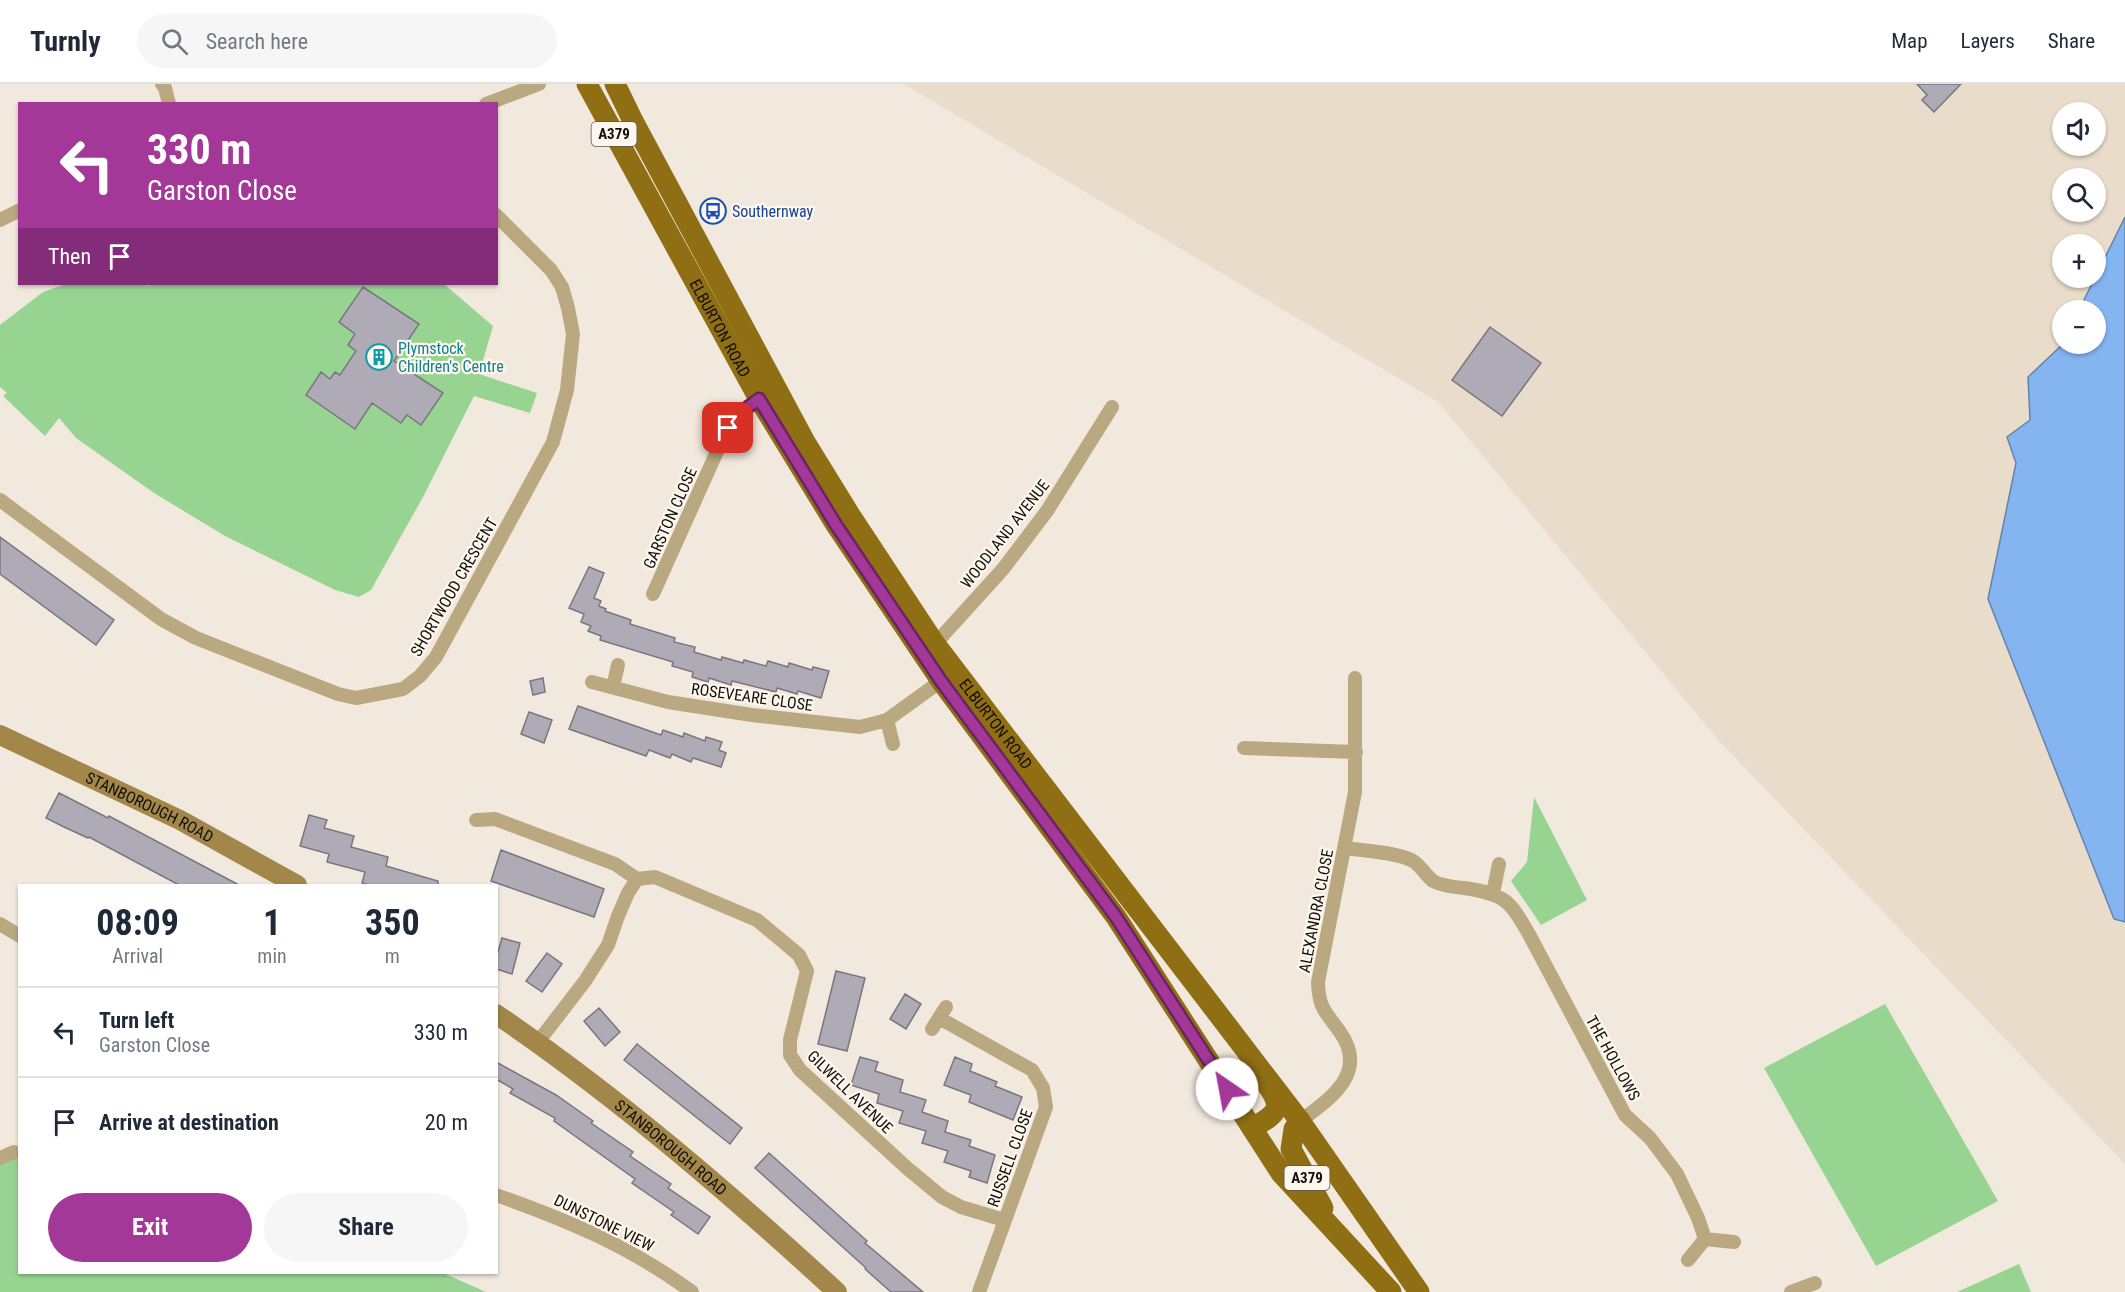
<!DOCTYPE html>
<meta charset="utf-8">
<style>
body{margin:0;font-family:"Roboto Condensed",sans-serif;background:#f6f6f7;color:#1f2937;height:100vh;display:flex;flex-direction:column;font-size:22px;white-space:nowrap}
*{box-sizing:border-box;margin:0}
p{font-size:20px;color:#747a83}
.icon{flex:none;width:33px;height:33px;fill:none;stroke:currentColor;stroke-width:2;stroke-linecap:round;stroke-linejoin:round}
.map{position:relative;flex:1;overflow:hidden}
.details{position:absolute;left:18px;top:800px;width:480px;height:390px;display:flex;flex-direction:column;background:#fff;border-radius:0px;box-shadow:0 2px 4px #0004}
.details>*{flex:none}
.banner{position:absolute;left:18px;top:18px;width:480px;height:183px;border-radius:0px;box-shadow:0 2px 4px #0004;background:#a43898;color:#fff;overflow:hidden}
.controls{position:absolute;left:2052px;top:18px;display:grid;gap:12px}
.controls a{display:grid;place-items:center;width:54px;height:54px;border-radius:50%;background:#fff;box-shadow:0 2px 4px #0004;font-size:30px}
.pin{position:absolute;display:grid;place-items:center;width:51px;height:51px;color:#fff;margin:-26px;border-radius:12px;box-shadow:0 3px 9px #0006}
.me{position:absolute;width:66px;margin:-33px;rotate:327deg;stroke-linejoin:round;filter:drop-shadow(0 0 4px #0008)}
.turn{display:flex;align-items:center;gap:21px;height:126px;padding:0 30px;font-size:27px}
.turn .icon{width:78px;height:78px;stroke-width:2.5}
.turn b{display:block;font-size:42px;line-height:51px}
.then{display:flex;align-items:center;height:57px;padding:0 30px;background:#0003;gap:12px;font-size:22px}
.eta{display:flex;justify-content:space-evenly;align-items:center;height:102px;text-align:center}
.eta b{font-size:36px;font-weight:700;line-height:42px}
.button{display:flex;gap:12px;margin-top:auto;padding:12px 30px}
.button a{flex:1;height:69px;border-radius:36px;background:#a43898;color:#fff;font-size:24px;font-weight:700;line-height:69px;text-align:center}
.button a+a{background:#f6f6f7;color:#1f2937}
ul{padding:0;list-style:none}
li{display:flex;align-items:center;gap:18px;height:90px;padding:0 30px;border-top:2px solid #e0e1e3}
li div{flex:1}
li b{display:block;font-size:22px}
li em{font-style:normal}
header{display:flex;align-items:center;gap:36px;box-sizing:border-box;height:84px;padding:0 30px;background:#fff;border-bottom:2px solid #e0e1e3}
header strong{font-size:28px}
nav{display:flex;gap:33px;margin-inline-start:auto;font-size:21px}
.search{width:420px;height:54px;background:#f6f6f7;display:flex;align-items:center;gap:15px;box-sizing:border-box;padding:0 21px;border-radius:33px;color:#747a83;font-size:22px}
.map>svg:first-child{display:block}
</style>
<header>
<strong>Turnly</strong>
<div class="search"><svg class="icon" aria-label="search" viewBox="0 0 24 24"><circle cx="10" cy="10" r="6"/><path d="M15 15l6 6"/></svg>Search here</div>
<nav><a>Map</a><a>Layers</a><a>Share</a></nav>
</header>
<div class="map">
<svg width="2125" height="1208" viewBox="0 0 2125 1208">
<rect width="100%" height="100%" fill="#f2e9de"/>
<path fill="#eadccb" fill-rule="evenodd" d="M904,0H2125V1080L1720,658L1438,318ZM2062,28H2096V62H2062ZM2062,94H2096V128H2062ZM2062,160H2096V194H2062ZM2062,226H2096V260H2062Z"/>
<path fill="#97d492" d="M66,200H146L147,202L152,200H444L493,242L479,290L537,309L530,329L474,312L423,413L371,506L359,513L335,506L225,452L154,409L76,354L59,334L45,352L3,312L7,309L0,303V241L43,208Z
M1534,713L1587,816L1541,841L1511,797L1527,778Z
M1885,920L1998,1117L1876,1182L1764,984Z
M19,1072L20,1188H441L486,1208H0V1079L10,1077Z
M2019,1180L2031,1208H1957Z"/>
<path fill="#84b5f1" stroke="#6283ac" stroke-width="1.5" d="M2125,133V838L2114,835L1988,515L2016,379L2007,353L2030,336L2028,293L2063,260H2096V226H2079Z"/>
<path fill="#aeabb7" stroke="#797681" stroke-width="1.5" d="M1917,0H1961L1934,28L1922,16L1927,11Z
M363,203L419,240L394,277L443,309L421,341L407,331L401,339L372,319L355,345L306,311L321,288L330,295L335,288L340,291L356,267L348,261L355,250L339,238Z
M1490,243L1541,279L1502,332L1452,296Z
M0,453L114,536L96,561L0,490Z
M589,483L604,489L594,514L601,517L599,522L606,525L605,527L631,536L630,540L675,554L674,558L695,563L694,568L721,576L722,573L743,579L744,576L766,582L768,577L788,583L789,579L812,586L813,583L829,587L821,614L798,607L797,610L777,604L776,608L732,597L731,601L709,594L708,598L692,593L693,588L672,582L673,578L600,556L601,552L588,547L591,542L581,538L584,530L569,524Z
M543,594L545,608L533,611L530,597Z
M578,622L661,651L663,646L683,653L684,649L705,657L706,653L722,658L719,666L726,669L721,683L693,674L691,678L672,670L670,674L649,666L646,672L569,645Z
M529,628L552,636L544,659L521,650Z
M59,709L108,734L109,732L239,801H179L89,753L88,754L62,742L46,734Z
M309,731L327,736L324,744L354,752L351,763L388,773L386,782L438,797V801H369L362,799L365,788L327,778L329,770L300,762Z
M501,766L604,805L594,833L491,797Z
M502,854L520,859L512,890L496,885V875Z
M547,869L562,880L542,908L526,897Z
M836,887L865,894L847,967L818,960Z
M905,910L921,920L906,945L890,935Z
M599,924L620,948L605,962L584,937Z
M637,960L742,1044L730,1060L624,976Z
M860,973L878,978L875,987L903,996L900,1008L926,1016L922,1028L948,1037L945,1048L971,1056L969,1062L995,1071L987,1099L969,1093L971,1087L944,1078L948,1067L922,1059L926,1047L899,1039L903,1027L877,1019L879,1010L851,1001Z
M955,973L972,980L970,987L997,998L995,1002L1022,1013L1013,1036L969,1018L971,1011L944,1001Z
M496,978L556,1011L593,1037L591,1039L633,1068L630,1072L671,1100L668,1104L710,1133L698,1150L671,1131L674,1128L632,1099L635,1095L554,1037L555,1034L510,1009L513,1005L496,995Z
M769,1069L867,1157L865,1159L923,1208H891L865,1185L866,1184L755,1084Z"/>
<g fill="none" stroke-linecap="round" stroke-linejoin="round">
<path stroke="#baa881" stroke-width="14" d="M162,0L165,4L169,20
M486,20L539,0
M0,136L20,126
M0,416L161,535L196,554L338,610L356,614L403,605L420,592L436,573L553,358L567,306L573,250L568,224L562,203L551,186L496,131
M653,510L728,343L740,329L759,315
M935,560L1003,485L1047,427L1112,323
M592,598L668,618L752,631L860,643L887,636L941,597
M613,603L618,581
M887,636L893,660
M1244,664L1356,668
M476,736L495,735L615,780L637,795L655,793L757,836L799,871L807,887L790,956V971L800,986L907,1084L942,1113L961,1123L1004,1136
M1346,764C1364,767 1398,768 1413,777C1421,782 1426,792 1433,797C1442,802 1454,803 1464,804C1506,810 1510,817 1530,852L1625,1031L1650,1054L1677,1090L1698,1134L1705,1155
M1493,809L1499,780
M0,840L20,852
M939,934L1032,986L1043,1004L1046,1023L979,1208
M932,945L946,923
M538,958L585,897L608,861L618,832L628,809L637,795
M1300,1037C1330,1015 1369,989 1340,948C1325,927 1319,925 1318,898L1355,708V594
M0,1074L14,1068
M496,1111C567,1136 631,1163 692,1208
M1688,1176L1705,1155L1734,1158
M1791,1208L1815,1199"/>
<g stroke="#a2864a" stroke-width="20">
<path id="s1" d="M0,651L180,736L297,801"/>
<path id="s2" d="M496,930C618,1013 729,1109 837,1208"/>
</g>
<g stroke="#906e13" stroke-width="21">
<path id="s3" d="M587,0L759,315L836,441L941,597L1116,833L1281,1089L1391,1208"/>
<path id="s4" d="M615,0L633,37L805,358L850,431L935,560L1300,1037L1419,1208"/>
<path d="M1300,1037L1294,1045L1291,1065L1323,1124"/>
<path d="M1252,1044C1274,1031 1285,1027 1268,1002"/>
</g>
</g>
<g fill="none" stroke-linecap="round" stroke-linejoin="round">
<g stroke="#6b2463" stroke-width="15">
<path id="route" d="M728,344L740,329L759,315L836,441L941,597L1116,833L1227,1005"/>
</g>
<use href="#route" stroke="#a43898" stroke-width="10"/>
</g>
<defs>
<g id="bus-ring" transform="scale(1.35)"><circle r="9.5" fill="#fef7ee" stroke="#1a4fb4" stroke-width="1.5"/><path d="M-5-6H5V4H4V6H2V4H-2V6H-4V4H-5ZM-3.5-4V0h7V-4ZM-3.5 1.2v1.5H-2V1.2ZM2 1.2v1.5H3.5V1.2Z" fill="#1a4fb4"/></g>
<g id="building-ring" transform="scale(1.35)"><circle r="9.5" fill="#fef7ee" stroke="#0f9aa8" stroke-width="1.5"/><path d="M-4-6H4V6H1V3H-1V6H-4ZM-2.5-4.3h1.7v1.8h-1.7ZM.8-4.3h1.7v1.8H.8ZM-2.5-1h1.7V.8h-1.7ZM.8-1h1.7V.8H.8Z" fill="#0f9aa8"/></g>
</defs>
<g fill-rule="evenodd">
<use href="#bus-ring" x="713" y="127"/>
<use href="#building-ring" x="379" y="273"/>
</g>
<g text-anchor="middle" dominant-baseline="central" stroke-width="4.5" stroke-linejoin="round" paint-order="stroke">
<g fill="#fef7ee" stroke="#59554f" stroke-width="1.5">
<rect x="591.5" y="38" width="45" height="24" rx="4.5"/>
<rect x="1284.5" y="1082" width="45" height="24" rx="4.5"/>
</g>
<g font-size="15" font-weight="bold" fill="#120f0b">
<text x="614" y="50">A379</text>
<text x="1307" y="1094">A379</text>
</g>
<g font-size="16" fill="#164399" stroke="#fef7ee" text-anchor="start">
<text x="732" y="127">Southernway</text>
</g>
<g font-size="16" fill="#120f0b" stroke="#fef7ee">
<text stroke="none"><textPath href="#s3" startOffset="278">ELBURTON ROAD</textPath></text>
<text transform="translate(670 434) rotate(-66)">GARSTON CLOSE</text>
<text transform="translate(1005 450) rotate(-52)">WOODLAND AVENUE</text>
<text transform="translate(454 503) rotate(-60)">SHORTWOOD CRESCENT</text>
<text transform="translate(752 613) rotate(8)">ROSEVEARE CLOSE</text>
<text stroke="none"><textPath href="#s4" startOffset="746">ELBURTON ROAD</textPath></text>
<text stroke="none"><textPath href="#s1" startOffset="166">STANBOROUGH ROAD</textPath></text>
<text transform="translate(1316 827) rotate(-79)">ALEXANDRA CLOSE</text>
<text transform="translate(1613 974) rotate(61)">THE HOLLOWS</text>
<text transform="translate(850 1008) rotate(44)">GILWELL AVENUE</text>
<text stroke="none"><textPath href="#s2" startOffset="220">STANBOROUGH ROAD</textPath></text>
<text transform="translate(1010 1074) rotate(-70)">RUSSELL CLOSE</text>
<text transform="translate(604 1139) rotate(26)">DUNSTONE VIEW</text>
</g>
<g font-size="16" fill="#0d838f" stroke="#fef7ee" text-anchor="start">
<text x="398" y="264">Plymstock<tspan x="398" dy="18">Children's Centre</tspan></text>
</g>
</g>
</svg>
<div class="controls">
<a><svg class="icon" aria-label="sound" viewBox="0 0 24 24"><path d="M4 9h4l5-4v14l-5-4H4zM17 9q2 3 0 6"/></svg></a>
<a><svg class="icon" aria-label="search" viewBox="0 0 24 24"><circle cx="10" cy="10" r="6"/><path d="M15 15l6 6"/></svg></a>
<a>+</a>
<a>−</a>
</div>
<div class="pin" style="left:728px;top:344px;background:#d93025"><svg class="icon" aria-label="arrive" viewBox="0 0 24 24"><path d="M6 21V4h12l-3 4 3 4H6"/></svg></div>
<svg class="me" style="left:1227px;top:1005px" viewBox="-20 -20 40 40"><circle r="19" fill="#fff"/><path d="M0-13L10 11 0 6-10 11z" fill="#a43898"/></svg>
<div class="banner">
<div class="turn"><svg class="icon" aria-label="left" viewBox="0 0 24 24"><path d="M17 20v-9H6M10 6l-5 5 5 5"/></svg><div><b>330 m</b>Garston Close</div></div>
<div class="then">Then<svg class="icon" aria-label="arrive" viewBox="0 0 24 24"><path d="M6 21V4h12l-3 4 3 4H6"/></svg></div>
</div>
<section class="details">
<div class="eta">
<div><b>08:09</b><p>Arrival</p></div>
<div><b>1</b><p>min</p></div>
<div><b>350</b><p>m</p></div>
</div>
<ul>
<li><svg class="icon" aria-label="left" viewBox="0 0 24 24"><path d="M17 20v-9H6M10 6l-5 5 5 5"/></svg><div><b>Turn left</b><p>Garston Close</p></div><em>330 m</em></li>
<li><svg class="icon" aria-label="arrive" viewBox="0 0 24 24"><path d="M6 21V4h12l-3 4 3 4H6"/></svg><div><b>Arrive at destination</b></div><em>20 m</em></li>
</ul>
<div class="button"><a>Exit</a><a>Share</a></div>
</section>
</div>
